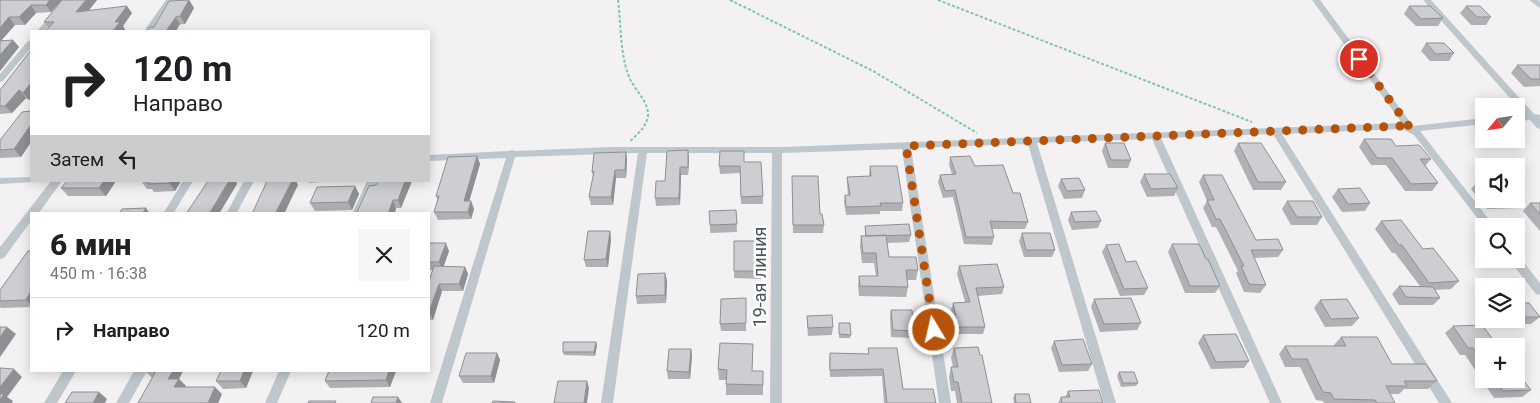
<!DOCTYPE html>
<html lang="ru">
<meta charset="utf-8">
<style>
body{margin:0;font-family:Roboto,sans-serif;background:#f6f6f6;color:#202124;height:100vh;display:flex;flex-direction:column;font-size:19px;white-space:nowrap}
*{box-sizing:border-box;margin:0}
p{font-size:16px;color:#757577}
.icon{flex:none;width:28px;height:28px;fill:none;stroke:currentColor;stroke-width:2;stroke-linecap:round;stroke-linejoin:round}
.map{position:relative;flex:1;overflow:hidden}
.details{position:absolute;left:30px;top:212px;width:400px;height:160px;display:flex;flex-direction:column;background:#fff;border-radius:0px;box-shadow:0 2px 12px #0003}
.details>*{flex:none}
.top-card{position:absolute;left:30px;top:30px;width:400px;height:152px;border-radius:0px;box-shadow:0 2px 12px #0003;background:#fff;color:#202124;overflow:hidden}
.needle{width:32px;rotate:241deg}
.fabs{position:absolute;left:1475px;top:98px;display:grid;gap:10px}
.fabs a{display:grid;place-items:center;width:50px;height:50px;border-radius:0px;background:#fff;box-shadow:0 2px 12px #0003;font-size:25px}
.pin{position:absolute;display:grid;place-items:center;width:42px;height:42px;color:#fff;margin:-21px;border:2px solid #fff;border-radius:50%;box-shadow:0 1px 5px #0007}
.me{position:absolute;width:55px;margin:-28px;rotate:351deg;stroke-linejoin:round;filter:drop-shadow(0 0 4px #0008)}
.turn{display:flex;align-items:center;gap:18px;height:105px;padding:0 20px;font-size:22px}
.turn .icon{width:65px;height:65px;stroke-width:2.5}
.turn b{display:block;font-size:35px;line-height:42px}
.then{display:flex;align-items:center;height:48px;padding:0 20px;background:#0003;gap:10px;font-size:19px}
.round{display:grid;place-items:center;flex:none;width:52px;height:52px;border-radius:0px;background:#f6f6f6}
.summary{display:flex;align-items:center;justify-content:space-between;height:85px;padding:0 20px}
h1{font-size:30px;font-weight:800;line-height:38px}
ul{padding:0;list-style:none}
li{display:flex;align-items:center;gap:15px;height:65px;padding:0 20px;border-top:1px solid #e0e0e0}
li div{flex:1}
li b{display:block;font-size:19px}
li em{font-style:normal}
.map>svg:first-child{display:block}
</style>
<div class="map">
<svg width="1540" height="403" viewBox="0 0 1540 403">
<rect width="100%" height="100%" fill="#f3f1f2"/>
<g fill="none" stroke-linecap="round" stroke-linejoin="round">
<path stroke="#80c79d" stroke-width="2" stroke-dasharray="3 2" stroke-linecap="butt" d="M618,0C621,24 620,60 631,81C637,92 649,103 648,116C646,127 638,134 630,141
M730,0L873,71L977,133
M938,0L1252,122"/>
<path fill="#bec7cc" fill-rule="evenodd" d="M64,0H72L45,31H37Z
M166,0H174L152,31H144Z
M1312,0H1320L1413,126L1484,118V124L1420,131L1494,226L1484,227L1414,135L1402,129L1282,134L1452,403H1439L1273,134L1161,138L1282,403H1270L1152,139L1037,143L1116,403H1104L1028,144L911,148L951,403H939L902,149L782,153V403H770L772,153H647L613,403H601L638,153L515,157L442,403H430L506,158L429,161V155L508,151L512,150L515,151L611,147H783L1402,123Z
M1423,0H1431L1534,114L1540,115V129L1537,128L1530,120L1516,121V115H1525Z
M1529,0H1538L1540,2V8Z
M28,41H31V48L3,81L0,82V74Z
M31,177V181H35L34,182L0,184V178Z
M51,181H62L38,214H31V221L4,258L0,259V247Z
M183,181H193L173,214H163Z
M244,181H254L236,214H226Z
M367,181H377L362,214H352Z
M1516,255L1519,256L1540,283V295L1536,294L1511,262L1510,259H1516Z
M63,371H76L57,403H44Z
M134,371H147L129,403H116Z
M279,371H291L277,403H265Z"/>
</g>
<path fill="#afb1b5" d="M0,0H62L51,12L36,13L25,25H15L1,40H13L19,47L0,71Z
M62,0H97L89,10L132,13L123,26L125,30L124,31H46L49,28L44,22Z
M189,0L194,8L185,24L154,27Z
M1409,6L1443,18L1438,26H1416L1404,14Z
M1466,6L1491,17L1486,25H1471L1460,13Z
M1426,43L1454,53L1449,61H1430L1421,51Z
M31,50L29,100L26,98L12,113L0,114V90Z
M1517,65H1540V86L1524,87L1511,73Z
M31,111V142L21,157L0,158V140Z
M1364,139L1396,146L1431,159L1425,166L1438,183L1432,191H1405L1386,165H1371L1359,147Z
M1105,143L1131,160L1128,168H1108L1102,151Z
M1238,143L1286,182L1281,190H1253L1234,151Z
M626,152L627,160L626,178H616L613,205H591L589,197L593,176L592,172Z
M477,156L480,164L469,201H471L474,209L471,219L438,220L434,212L438,202L436,196Z
M950,157L975,166L1013,193L1028,222L1025,229H992L994,237L992,245L964,244L953,197L943,198L938,182L940,175L952,174L949,165Z
M689,158L688,175H681L680,205L656,206L655,198Z
M744,162L763,196V204H741L740,173L720,174L719,166Z
M870,166L903,203L902,211H880V214L846,215L844,202L845,195H848L847,184V177L869,176Z
M1144,174L1178,188L1174,196L1147,197L1140,182Z
M1203,175L1256,240L1283,250L1278,257L1254,258L1266,285L1260,293L1244,292L1236,273L1238,271L1216,227H1212L1203,208L1207,201L1199,182Z
M792,176L820,214L824,225L823,233H793Z
M1061,179L1085,190L1082,198L1064,199L1058,186Z
M116,181L106,196H68L61,188Z
M141,181H181L175,191L154,192L152,189H147Z
M308,181H334L309,183Z
M412,181L401,208H396L376,185Z
M1478,181H1484V199H1516L1525,201L1518,208L1487,209L1471,189Z
M355,186L359,194L352,210L315,211L310,203Z
M1338,189L1370,203L1365,211L1342,212L1332,197Z
M1287,201L1322,217L1317,225H1291L1282,209Z
M1530,203H1540V231L1523,211Z
M736,210L737,232L710,233V225Z
M1071,212L1101,221L1098,228L1072,230L1068,220Z
M1381,221L1423,249L1459,281L1451,289L1435,290L1440,298L1433,305H1399L1392,294L1399,286H1420L1395,253H1392L1375,229Z
M865,226L911,235L909,242L887,243L889,257L918,270L916,280H907L908,287L906,297L859,296L858,286L859,276H876L874,263H862L860,246L861,236H865Z
M610,231L611,239L608,267H586L584,260Z
M1022,233L1055,250L1052,257H1024L1019,241Z
M763,241V265H761V279L734,278V271Z
M429,243L449,251L444,266L465,267L468,274L463,291H442L433,320H429V281L433,270H429Z
M1172,244L1206,259L1220,286L1215,293H1185L1168,252Z
M1106,245L1126,262L1148,288L1144,295L1120,296L1102,252Z
M31,251V307L1,308L0,307V290Z
M959,266L1004,287L1002,294L978,296L985,327L983,334H956L951,310L953,303L965,302L957,274Z
M665,273L667,281L666,303L637,304L636,296Z
M746,298V331H721L720,324Z
M1094,299L1141,323L1137,330L1100,332L1091,307Z
M1320,300L1359,318L1352,326L1325,327L1314,308Z
M1516,303L1540,317L1531,324H1505L1500,319H1516Z
M891,310L914,331L912,338L891,337L890,317Z
M807,316L833,327L832,335L808,336L807,323Z
M839,323L851,335L850,338H839Z
M1453,326L1484,346V379H1516L1531,390L1522,397L1494,398L1465,355H1460L1445,333Z
M1203,335L1249,361L1244,368L1211,369L1198,343Z
M1341,337L1392,364L1437,381L1428,389H1404L1399,394H1390L1395,403H1324L1323,401L1316,400L1300,367H1285L1279,354L1285,346H1334V345Z
M1054,341L1092,364L1088,371L1059,372L1051,348Z
M596,342L597,345L595,356L564,355L563,352Z
M868,348L903,389L936,403H884L882,376L830,377L829,360L830,353L868,354Z
M954,348L992,403H957L955,391H951L949,377L951,367H953L951,357Z
M691,349L692,356L690,379H668L667,371Z
M497,353L500,360L494,383H463L459,376Z
M753,354L752,371H763V395H726V380H719L718,369Z
M145,371H183L179,379L186,386L185,387L222,394L218,403H138L152,378Z
M253,371L246,388L223,389L216,381Z
M329,371H396L390,387L330,388L325,381Z
M1119,372L1138,383L1136,386L1121,387L1117,376Z
M1068,391L1103,403H1058L1061,397H1065Z
M1015,394L1031,403H1014L1013,398Z"/>
<path fill="#8f9093" d="M50,0H62L51,12L46,5Z
M86,0H97L82,19L76,12Z
M189,0L194,8L185,24L180,16Z
M31,5L36,13L25,25L19,17Z
M127,6L132,13L123,26L125,30L124,31H113L115,22Z
M9,17L15,25L0,42V28Z
M176,17L180,24L176,31H166Z
M13,40L19,47L0,71V55Z
M31,83V98L29,100L23,93Z
M19,90L26,98L12,113L5,106Z
M30,126L31,128V142L21,157L14,149Z
M688,150L689,158L688,175Z
M626,152L627,160L626,178L625,170Z
M477,156L480,164L467,209L464,201Z
M680,167L681,175L680,205L679,198Z
M615,170L616,178L613,205L611,197Z
M104,181H116L106,196L99,188Z
M170,181H181L175,191L169,183Z
M229,181H236L237,184L219,214H209Z
M292,181H296L298,185L284,214H275Z
M405,181H412L401,208L398,200Z
M355,186L359,194L352,210L348,202Z
M393,200L396,208L395,214H388Z
M471,201L474,209L471,219L468,212Z
M146,208L150,214H142Z
M610,231L611,239L608,267L606,259Z
M446,243L449,251L442,270L439,262Z
M465,267L468,274L463,291L459,284Z
M665,273L667,281L666,303L665,295Z
M439,284L442,291L433,320L429,312Z
M31,291V305L26,300Z
M7,327L16,334L0,357V337Z
M596,342L597,345L595,356L594,352Z
M691,349L692,356L690,379L689,372Z
M497,353L500,360L494,383L491,376Z
M14,369L22,377L7,397L13,401L12,403H0V387Z
M173,371H183L179,379L186,386L181,394L168,379Z
M244,371H253L246,388L240,381Z
M389,371H396L390,387L386,380Z
M587,381L589,388L587,403H584Z
M215,387L222,394L218,403H208Z
M99,392L107,399L105,403H93Z
M398,397L402,403H396Z"/>
<path fill="#ccced2" stroke="#8f9093" d="M0,0H50L46,5H31L19,17H9L0,28Z
M62,0H86L76,12L127,6L115,22H120L113,31H46L54,22H44Z
M189,0L180,16L176,17L166,31H147L150,27H154L169,1Z
M1409,6H1430L1443,18L1421,19Z
M1466,6H1480L1491,17H1477Z
M13,40L0,55V41Z
M1426,43H1444L1454,53L1436,54Z
M31,50V83L23,93L19,90L5,106H0V90Z
M1517,65H1540V79H1531Z
M31,111V126H30L14,149L0,150V140L22,112Z
M1364,139H1391L1396,146L1419,145L1431,159H1420L1438,183L1411,184L1392,158H1377Z
M1105,143H1124L1131,160H1111Z
M1238,143H1261L1286,182H1258Z
M688,150V167H680L679,198H655L656,181H665L667,151Z
M720,151H744V162H761L763,196L741,197L740,166H719Z
M626,152L625,170H615L611,197H589L594,171L592,172L594,153Z
M477,156L464,201H471L468,212H434L439,196H436L448,157Z
M970,156L975,166L1003,165L1013,193H1020L1028,222L990,221L994,237H966L955,190L945,191L940,175L956,174L950,157Z
M870,166H897L903,203H880L881,206L846,207L845,195H850L847,177L871,176Z
M1144,174H1170L1178,188L1151,189Z
M1203,175H1222L1256,240L1278,239L1283,250H1251L1266,285L1249,284L1241,266H1244L1220,219H1216L1207,200H1214Z
M792,176H818L820,214H822L824,225H793Z
M1079,178L1085,190L1067,191L1061,179Z
M67,181H104L99,188H61Z
M150,181H170L169,183L148,184Z
M208,181H229L209,214H186Z
M267,181H292L275,214H252Z
M378,181H405L398,200H393L388,214H356L369,186L376,185Z
M1478,181H1484V188Z
M355,186L348,202L310,203L317,187Z
M1360,188L1370,203L1348,204L1338,189Z
M1516,190L1525,201H1495L1493,199H1516Z
M1287,201H1313L1322,217H1297Z
M1530,203H1540V214Z
M146,208L142,214H119L122,209Z
M736,210L737,224L710,225L709,211Z
M1096,211L1101,221L1075,222L1071,212Z
M1401,220L1423,249L1433,248L1459,281L1429,283L1402,245H1399L1381,221Z
M909,224L911,235L866,236L865,226Z
M588,231H610L606,259L584,260Z
M1022,233H1050L1055,250H1026Z
M886,235L889,257H916L918,270H906L908,287L860,286L859,276H878L876,253H863L861,236Z
M734,241H763V258H761V271H734Z
M429,243H446L439,262H429Z
M1119,244L1126,262L1136,261L1148,288L1124,289L1106,245Z
M1172,244H1199L1206,259H1208L1220,286H1190Z
M28,251H31V291L26,300L0,301V290Z
M997,264L1004,287L976,288L985,327H958L953,303L970,302L959,266Z
M434,266L465,267L459,284H439L429,312V281Z
M665,273V295L636,296L638,274Z
M1399,286L1433,287L1440,298L1406,297Z
M746,298V323L720,324L721,299Z
M1131,298L1141,323L1104,324L1094,299Z
M1347,299L1359,318L1331,319L1320,300Z
M1516,303H1529L1540,317H1516Z
M891,310H912L914,331L893,330Z
M832,315L833,327L808,328L807,316Z
M839,323H850L851,335L839,334Z
M1482,325L1498,346H1484V363L1473,348H1468L1453,326Z
M0,327H7L0,337Z
M1236,334L1249,361L1216,362L1203,335Z
M1341,337H1377L1392,364H1426L1437,381H1404L1407,386H1386L1395,403H1377L1375,400L1334,399L1331,393L1323,392L1307,359H1292L1285,346H1346Z
M1083,339L1092,364L1062,365L1054,341Z
M563,342H596L594,352H563Z
M720,343L753,344L752,371H763V385L726,384L727,370L718,369Z
M978,347L980,355H982L992,403H962L958,382H954L951,367H958L954,348Z
M868,348H897L903,389H933L936,403H887L883,369L830,370V353L869,354Z
M669,349H691L689,372L667,371Z
M466,353H497L491,376H459Z
M0,368L14,369L0,387Z
M156,371H173L168,379H179L174,387H215L208,403H138Z
M221,371H244L240,381H216Z
M329,371H389L386,380L325,381Z
M1516,371L1531,390L1503,391L1494,379H1516Z
M1119,372H1134L1138,383H1123Z
M558,381H587L584,403H554Z
M1099,390L1103,403H1062L1061,397H1070L1068,391Z
M72,392H99L93,403H65Z
M0,394H4L0,400Z
M1015,394H1029L1031,403H1016Z
M373,397H398L396,403H371Z
M309,401H336L335,403H308Z
M493,401L515,402V403H492Z"/>
<g fill="none" stroke-linecap="round" stroke-linejoin="round">
<path stroke="#b45309" stroke-width="9" stroke-dasharray="0 16.2" d="M934,330L906,146L1402,126L1411,129L1359,59"/>
</g>
<g text-anchor="middle" dominant-baseline="central" stroke-width="5" stroke-linejoin="round" paint-order="stroke">
<g font-size="18" fill="#4b565d" stroke="#fff">
<text transform="translate(759 277) rotate(-90)">19-ая линия</text>
</g>
</g>
</svg>
<div class="fabs">
<a><svg class="needle" viewBox="-14 -14 28 28"><path d="M0-13l5 13h-10z" fill="#e53935"/><path d="M0 13l5-13h-10z" fill="#757577"/></svg></a>
<a><svg class="icon" aria-label="sound" viewBox="0 0 24 24"><path d="M4 9h4l5-4v14l-5-4H4zM17 9q2 3 0 6"/></svg></a>
<a><svg class="icon" aria-label="search" viewBox="0 0 24 24"><circle cx="10" cy="10" r="6"/><path d="M15 15l6 6"/></svg></a>
<a><svg class="icon" aria-label="layers" viewBox="0 0 24 24"><path d="M12 4l9 5-9 5-9-5zM3 14l9 5 9-5"/></svg></a>
<a>+</a>
</div>
<div class="pin" style="left:1359px;top:59px;background:#d93025"><svg class="icon" aria-label="arrive" viewBox="0 0 24 24"><path d="M6 21V4h12l-3 4 3 4H6"/></svg></div>
<svg class="me" style="left:934px;top:330px" viewBox="-20 -20 40 40"><circle r="17" fill="#b45309" stroke="#fff" stroke-width="3"/><path d="M0-11L8 9 0 5-8 9z" fill="#fff"/></svg>
<div class="top-card">
<div class="turn"><svg class="icon" aria-label="right" viewBox="0 0 24 24"><path d="M7 20v-9h11M14 6l5 5-5 5"/></svg><div><b>120 m</b>Направо</div></div>
<div class="then">Затем<svg class="icon" aria-label="left" viewBox="0 0 24 24"><path d="M17 20v-9H6M10 6l-5 5 5 5"/></svg></div>
</div>
<section class="details">
<div class="summary"><div><h1>6 мин</h1><p>450 m · 16:38</p></div><a class="round"><svg class="icon" aria-label="close" viewBox="0 0 24 24"><path d="M6 6l12 12M18 6L6 18"/></svg></a></div>
<ul>
<li><svg class="icon" aria-label="right" viewBox="0 0 24 24"><path d="M7 20v-9h11M14 6l5 5-5 5"/></svg><div><b>Направо</b></div><em>120 m</em></li>
</ul>
</section>
</div>
